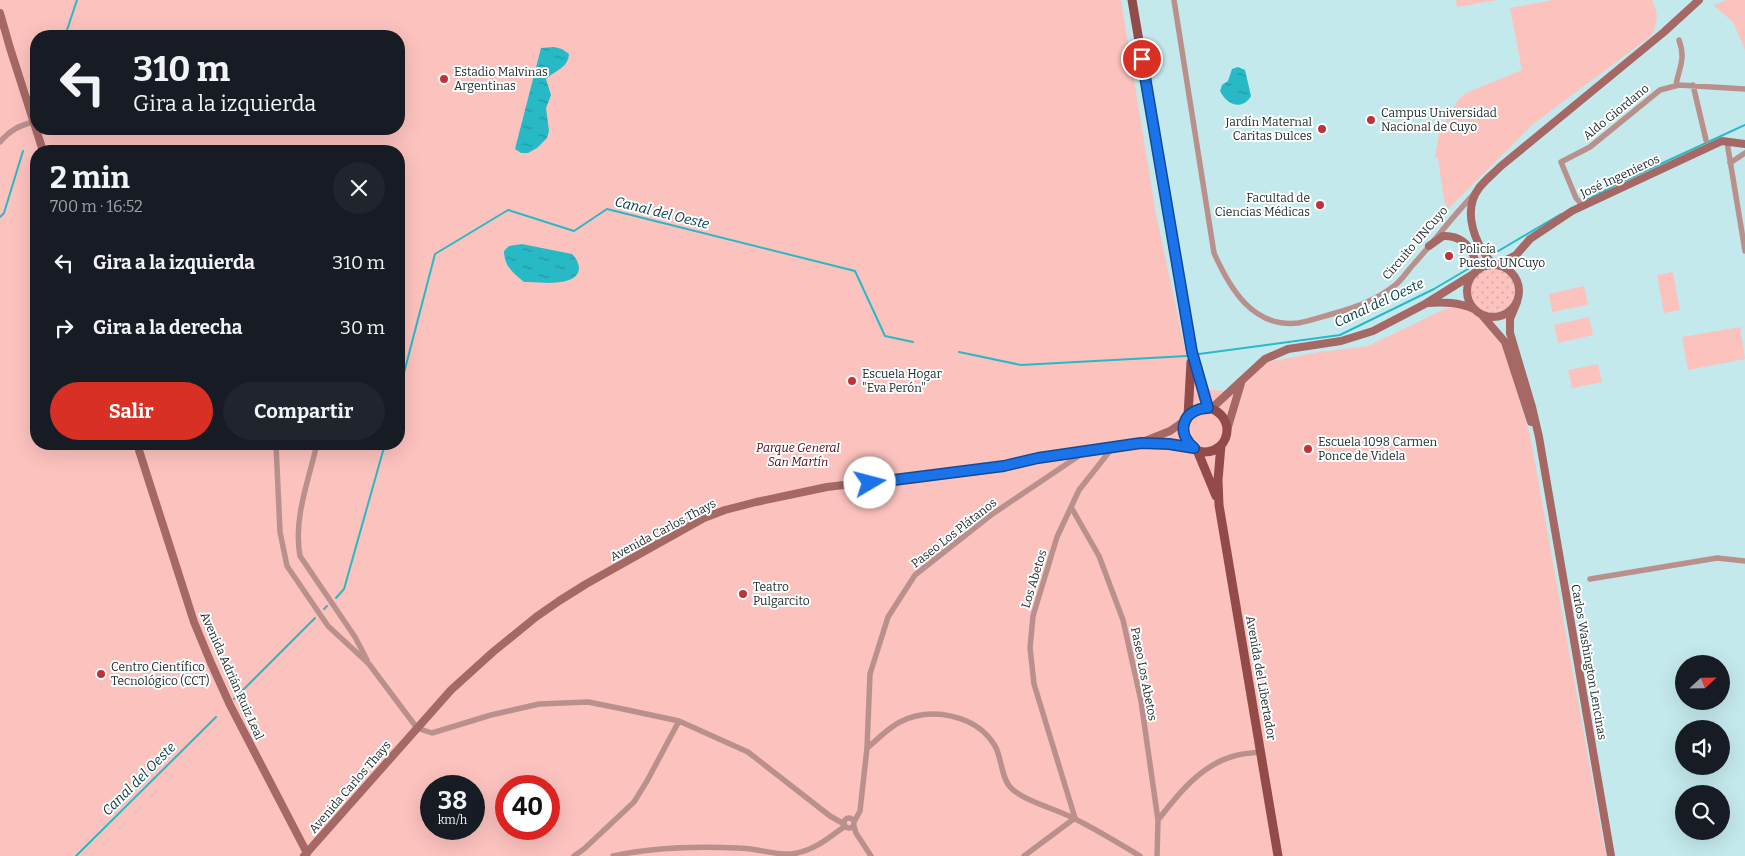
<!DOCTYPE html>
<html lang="es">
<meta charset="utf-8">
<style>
body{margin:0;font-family:Bitter,serif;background:#20242c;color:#f1f3f6;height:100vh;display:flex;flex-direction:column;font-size:19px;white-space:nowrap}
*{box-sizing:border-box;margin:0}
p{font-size:16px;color:#9ea1a6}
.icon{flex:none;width:28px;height:28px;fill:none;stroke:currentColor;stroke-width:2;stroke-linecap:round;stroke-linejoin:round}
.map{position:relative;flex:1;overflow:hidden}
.panel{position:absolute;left:30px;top:145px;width:375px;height:305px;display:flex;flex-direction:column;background:#171b24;border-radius:20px;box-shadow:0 5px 20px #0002}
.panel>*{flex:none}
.banner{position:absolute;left:30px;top:30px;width:375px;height:105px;border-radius:20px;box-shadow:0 5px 20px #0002;background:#171b24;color:#f1f3f6;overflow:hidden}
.needle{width:32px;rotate:68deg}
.fabs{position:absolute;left:1675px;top:655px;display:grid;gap:10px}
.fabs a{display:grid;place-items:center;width:55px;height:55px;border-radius:50%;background:#171b24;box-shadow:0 5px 20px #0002;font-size:25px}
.speed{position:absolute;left:420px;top:775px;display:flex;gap:10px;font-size:25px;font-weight:700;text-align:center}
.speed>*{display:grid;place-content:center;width:65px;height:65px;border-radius:50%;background:#171b24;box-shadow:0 5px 20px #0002;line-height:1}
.speed small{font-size:12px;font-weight:400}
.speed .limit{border:8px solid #d22;background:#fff;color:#111}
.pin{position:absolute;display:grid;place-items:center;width:42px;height:42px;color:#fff;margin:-21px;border:2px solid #fff;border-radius:50%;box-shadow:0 1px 5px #0007}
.me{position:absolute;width:55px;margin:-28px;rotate:82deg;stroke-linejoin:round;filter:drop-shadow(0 0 4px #0008)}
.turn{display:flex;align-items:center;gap:18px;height:105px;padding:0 20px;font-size:22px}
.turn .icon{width:65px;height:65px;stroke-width:2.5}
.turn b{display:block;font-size:35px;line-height:42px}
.round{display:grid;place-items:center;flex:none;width:52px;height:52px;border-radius:26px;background:#20242c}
.headline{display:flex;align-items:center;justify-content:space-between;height:85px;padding:0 20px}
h1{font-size:30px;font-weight:700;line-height:38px}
.cta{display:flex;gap:10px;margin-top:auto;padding:10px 20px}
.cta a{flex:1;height:58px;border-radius:30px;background:#d93025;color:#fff;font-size:20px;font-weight:700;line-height:58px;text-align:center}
.cta a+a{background:#20242c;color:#f1f3f6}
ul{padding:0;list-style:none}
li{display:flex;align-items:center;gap:15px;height:65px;padding:0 20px}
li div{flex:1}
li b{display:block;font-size:19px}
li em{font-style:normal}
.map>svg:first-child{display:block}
</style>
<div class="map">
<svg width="1745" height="856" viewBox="0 0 1745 856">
<defs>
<pattern id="grass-dots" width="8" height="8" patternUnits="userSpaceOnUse" patternTransform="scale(1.25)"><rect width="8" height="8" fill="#fcc2be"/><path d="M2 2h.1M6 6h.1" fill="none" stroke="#d8a7a4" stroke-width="1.8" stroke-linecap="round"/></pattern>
<pattern id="water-ripples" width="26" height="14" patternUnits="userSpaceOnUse" patternTransform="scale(1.25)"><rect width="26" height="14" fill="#28b9c7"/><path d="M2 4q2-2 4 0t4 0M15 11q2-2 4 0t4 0" fill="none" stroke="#2297a2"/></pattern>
</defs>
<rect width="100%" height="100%" fill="#c4e9ed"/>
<path fill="url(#grass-dots)" d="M1471 291a22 22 0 1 1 44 0a22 22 0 1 1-44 0Z"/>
<path fill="#fcc2be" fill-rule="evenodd" d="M0,0H1121L1156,214L1188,363L1199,389L1227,391L1254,370L1268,362L1319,352L1368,346L1445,309L1462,306L1473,313L1491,327L1504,348L1530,435L1606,856H0ZM36,36H399V129H36ZM36,151H399V444H36ZM431,786H474V829H431ZM506,786H549V829H506Z
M1456,0H1497L1457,7Z
M1553,0H1652C1659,13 1658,23 1651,36L1532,125L1448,209L1444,200L1438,158H1435L1439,134L1458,100L1466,93L1522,70L1510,8Z
M1727,0H1745V50L1733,22L1713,5Z
M1673,272L1680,310L1664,313L1657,275Z
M1584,286L1588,305L1552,312L1549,294Z
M1589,317L1593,335L1558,343L1554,325Z
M1740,327L1745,359L1688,370L1682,337Z
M1598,364L1602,382L1572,388L1568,370Z"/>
<path fill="url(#water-ripples)" d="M554,47L562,49L569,54C568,68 556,70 546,79L551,95L546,108L549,131L547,138L537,148L528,153H521L515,149L541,48Z
M1238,67L1245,70L1251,96C1242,111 1227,105 1220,91L1222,85L1228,81L1232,69Z
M522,244L572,254C576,258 579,263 579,269C577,288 537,282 524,282C513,273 504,266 504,251L509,246Z"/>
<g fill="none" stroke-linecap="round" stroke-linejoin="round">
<path stroke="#28b9c7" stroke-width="2" d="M65,36L77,0
M1585,201L1615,185L1745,125
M0,217L4,213L23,151
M1495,253L1561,214
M959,352L1021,365L1187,356
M1199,354L1340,335L1434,289L1473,266
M399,392L435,254L508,210L574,231L607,209L855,271L885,336L913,342
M336,598L344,589L385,444
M324,609L327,606
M234,699L315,618
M76,856L216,717"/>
<path stroke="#ba908d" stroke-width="5.5" d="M1174,0L1214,253C1230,289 1253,328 1298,323C1309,321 1321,317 1332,314C1354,308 1375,301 1394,286C1401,281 1406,273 1412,266C1433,243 1452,217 1474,194
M1676,85C1679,67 1686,60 1679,40
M1693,85L1706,140
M0,142C10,130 19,126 33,122
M1727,142L1745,251
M1730,163L1745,153
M1583,206L1576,198L1561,162L1590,147L1660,90L1679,85L1745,89
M276,444L280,532L287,566L328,626L369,664L417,728L432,733L491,715L539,704L588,702L623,709L679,721L748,752L830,816L844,824
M317,444C309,479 293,519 300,556L355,637L367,660
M1071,507L1099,556L1123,620L1141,701L1158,820L1157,856
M1590,579L1717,558L1745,561
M867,748C878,739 888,728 900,722C931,706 977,715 995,746C1002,758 1001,778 1011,788C1024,801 1056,809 1073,818C1096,829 1118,843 1140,856
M844 823a5 5 0 1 1 10 0a5 5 0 1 1-10 0Z
M1075,818L1034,684L1030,648L1033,616L1057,537L1079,490L1113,447
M1158,820C1178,794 1201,765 1234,756C1242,753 1252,753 1261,752
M854,822L860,811L867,748L870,674L888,617L915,575L991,515L1083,453
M854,826L856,833L871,856
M574,856L584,849L634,802L647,781L679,721
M613,856C653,847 697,846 738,848C756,848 774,855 791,854C812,852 829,838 845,826
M1024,856L1075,818"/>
<path stroke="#a56865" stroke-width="8" d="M0,13L10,48L43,151
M1429,246L1443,236C1465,235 1474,251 1478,270
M1494,265C1476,247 1461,212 1479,188C1485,180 1494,173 1501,166L1664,32L1699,0
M1497,265L1516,255L1530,239L1572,211L1722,141L1745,144
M1467 291a26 26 0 1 1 52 0a26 26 0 1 1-52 0Z
M1517,302L1510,319V333L1532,407L1539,437L1611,856
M1427,303C1444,302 1458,302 1474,309
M1481,314L1505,342L1531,422
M1212,408L1265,359L1288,349L1341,341L1373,331L1425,304L1475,273
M1227,430L1241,383
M1145,441L1170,431L1186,420
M137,444L194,622L211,663L230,705L307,853
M304,856L451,690L493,652L536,617L559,601L586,584L704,518L725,510L756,502L827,487L1004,466L1038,458L1141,443L1169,444L1194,448"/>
<path stroke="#934b49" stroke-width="9" d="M1132,0L1192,352L1208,408
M1183 430a22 22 0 1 1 44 0a22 22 0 1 1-44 0Z
M1188,416L1191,362
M1221,445L1218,480L1219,505L1278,856
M1197,450L1216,496"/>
</g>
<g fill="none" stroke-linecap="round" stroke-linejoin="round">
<g stroke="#114b97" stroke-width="12">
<path id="route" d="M870,483L1004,466L1038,458L1141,443L1169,444L1194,448C1175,432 1183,409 1208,408L1192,352L1142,59"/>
</g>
<use href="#route" stroke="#1a73e8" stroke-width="9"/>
</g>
<g fill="#c13139" stroke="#fff" stroke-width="2">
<circle cx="444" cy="79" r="5"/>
<circle cx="1371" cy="120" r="5"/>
<circle cx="1322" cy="129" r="5"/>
<circle cx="1320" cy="205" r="5"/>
<circle cx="1449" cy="256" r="5"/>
<circle cx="852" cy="381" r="5"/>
<circle cx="1308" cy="449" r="5"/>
<circle cx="743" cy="594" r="5"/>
<circle cx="101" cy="674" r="5"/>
</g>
<g text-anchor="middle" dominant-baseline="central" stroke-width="4" stroke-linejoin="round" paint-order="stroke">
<g font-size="12" fill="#202e2f" stroke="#fff" text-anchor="start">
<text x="454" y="72">Estadio Malvinas<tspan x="454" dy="14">Argentinas</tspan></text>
<text x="1381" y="113">Campus Universidad<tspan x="1381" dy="14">Nacional de Cuyo</tspan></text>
<text x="1312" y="122" text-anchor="end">Jardín Maternal<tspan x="1312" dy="14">Caritas Dulces</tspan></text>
<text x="1310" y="198" text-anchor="end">Facultad de<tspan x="1310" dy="14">Ciencias Médicas</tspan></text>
<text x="1459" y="249">Policía<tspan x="1459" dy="14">Puesto UNCuyo</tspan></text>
<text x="862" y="374">Escuela Hogar<tspan x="862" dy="14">"Eva Perón"</tspan></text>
<text x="1318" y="442">Escuela 1098 Carmen<tspan x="1318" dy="14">Ponce de Videla</tspan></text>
<text x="753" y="587">Teatro<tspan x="753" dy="14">Pulgarcito</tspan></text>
<text x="111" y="667">Centro Científico<tspan x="111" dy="14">Tecnológico (CCT)</tspan></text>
</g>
<g font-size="12" fill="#202e2f" stroke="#fff">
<text transform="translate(1616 112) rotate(-39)">Aldo Giordano</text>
<text transform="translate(1620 176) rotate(-25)">José Ingenieros</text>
<text transform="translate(1415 243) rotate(-49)">Circuito UNCuyo</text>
<text transform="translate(663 530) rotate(-28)">Avenida Carlos Thays</text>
<text transform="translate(954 533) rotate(-38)">Paseo Los Plátanos</text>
<text transform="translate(1034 579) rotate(-73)">Los Abetos</text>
<text transform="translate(1589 662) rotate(80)">Carlos Washington Lencinas</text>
<text transform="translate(1144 674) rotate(79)">Paseo Los Abetos</text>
<text transform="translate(232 676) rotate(66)">Avenida Adrián Ruiz Leal</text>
<text transform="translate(1261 678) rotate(80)">Avenida del Libertador</text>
<text transform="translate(350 787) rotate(-49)">Avenida Carlos Thays</text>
</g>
<g font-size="12" font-style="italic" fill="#5b040f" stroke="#fff">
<text x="798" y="448">Parque General<tspan x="798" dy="14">San Martín</tspan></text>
</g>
<g font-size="14" font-style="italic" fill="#014247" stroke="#fff">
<text transform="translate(662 213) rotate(14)">Canal del Oeste</text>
<text transform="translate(1379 303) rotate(-25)">Canal del Oeste</text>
<text transform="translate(139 779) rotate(-45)">Canal del Oeste</text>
</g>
</g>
</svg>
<div class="fabs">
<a><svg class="needle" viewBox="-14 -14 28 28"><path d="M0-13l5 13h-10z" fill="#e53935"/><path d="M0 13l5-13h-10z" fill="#9ea1a6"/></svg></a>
<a><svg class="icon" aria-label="sound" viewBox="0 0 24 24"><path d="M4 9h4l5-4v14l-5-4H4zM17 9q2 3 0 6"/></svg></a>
<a><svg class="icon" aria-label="search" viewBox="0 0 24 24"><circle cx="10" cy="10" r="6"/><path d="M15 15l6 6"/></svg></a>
</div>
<div class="speed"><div>38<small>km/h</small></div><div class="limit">40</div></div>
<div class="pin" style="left:1142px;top:59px;background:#d93025"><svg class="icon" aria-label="arrive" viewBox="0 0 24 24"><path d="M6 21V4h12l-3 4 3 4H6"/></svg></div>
<svg class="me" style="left:870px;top:483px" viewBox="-20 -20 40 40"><circle r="19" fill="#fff"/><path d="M0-13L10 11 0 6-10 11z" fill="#1a73e8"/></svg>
<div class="banner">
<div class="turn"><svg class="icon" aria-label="left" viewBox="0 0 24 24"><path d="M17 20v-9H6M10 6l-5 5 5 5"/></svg><div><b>310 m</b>Gira a la izquierda</div></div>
</div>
<section class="panel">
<div class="headline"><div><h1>2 min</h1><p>700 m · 16:52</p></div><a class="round"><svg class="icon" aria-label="close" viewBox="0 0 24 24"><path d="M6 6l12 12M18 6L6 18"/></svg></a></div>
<ul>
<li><svg class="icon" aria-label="left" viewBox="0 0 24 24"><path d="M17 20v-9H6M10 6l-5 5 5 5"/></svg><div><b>Gira a la izquierda</b></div><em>310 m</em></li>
<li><svg class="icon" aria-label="right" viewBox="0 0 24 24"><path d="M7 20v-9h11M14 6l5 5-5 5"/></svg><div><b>Gira a la derecha</b></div><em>30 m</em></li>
</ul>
<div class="cta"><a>Salir</a><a>Compartir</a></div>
</section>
</div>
